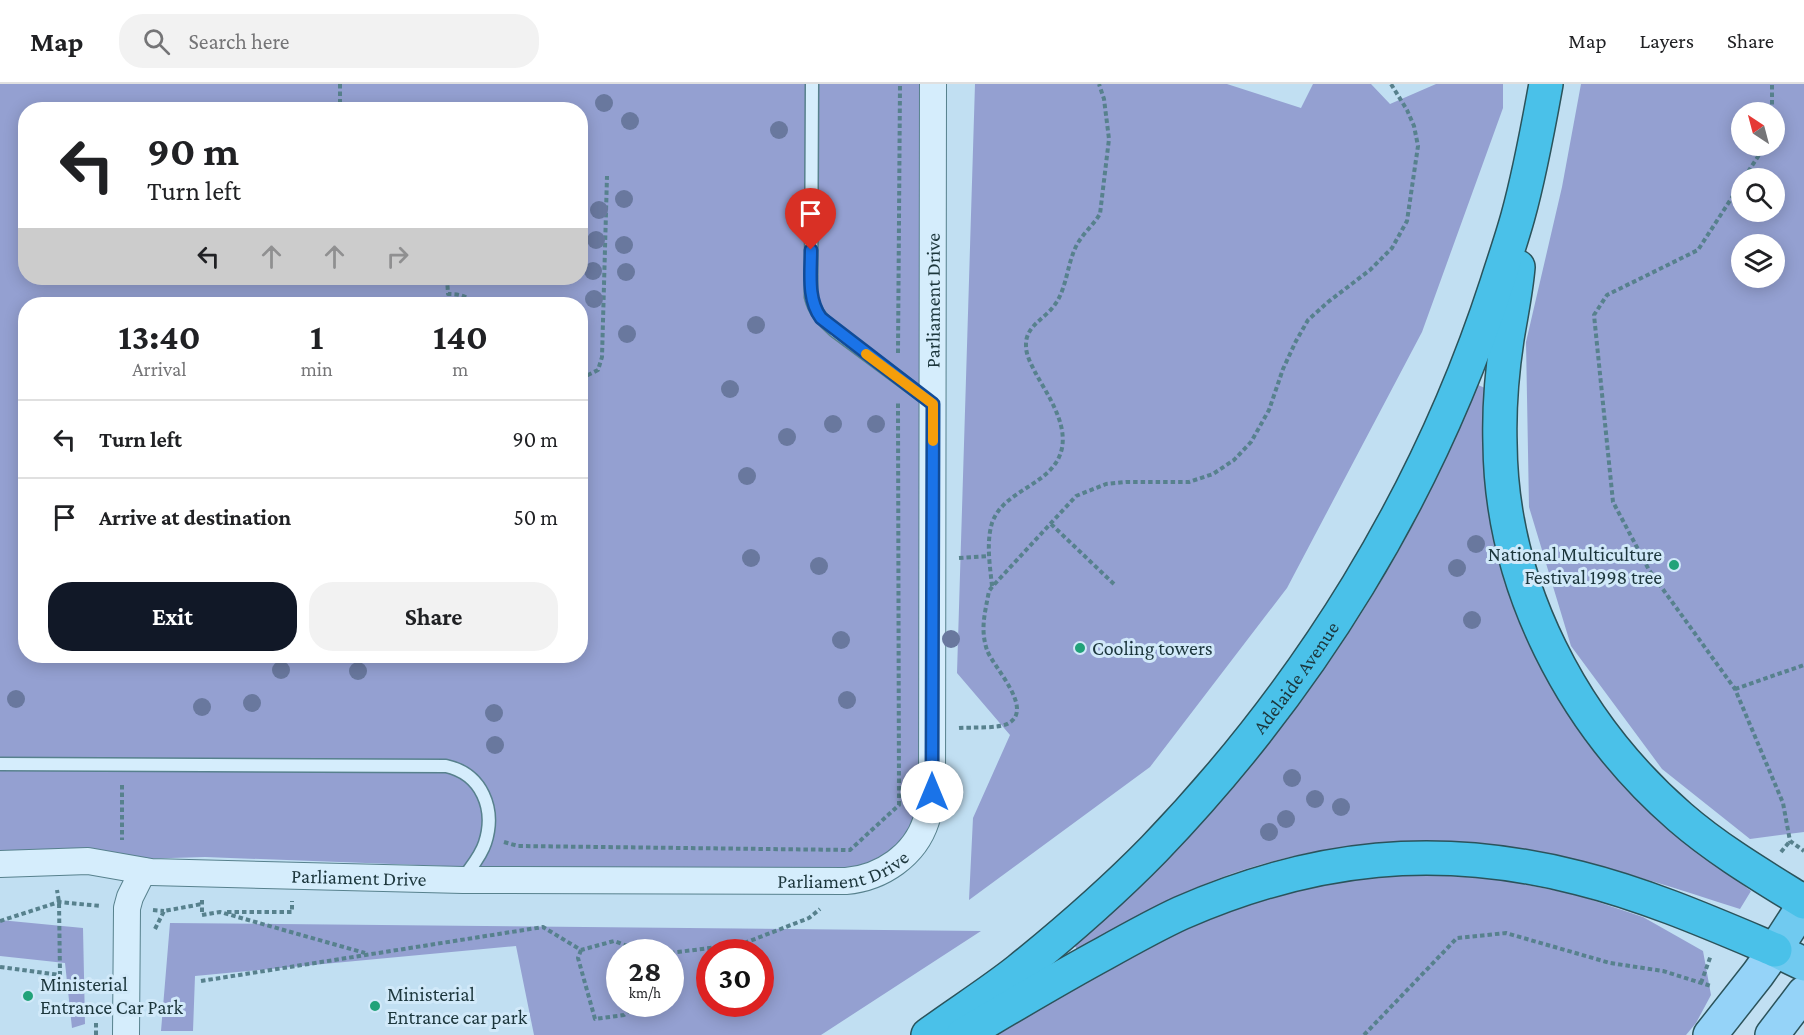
<!DOCTYPE html>
<style>
body{margin:0;font-family:"Crimson Pro",serif;background:#f2f2f2;color:#202124;height:100vh;display:flex;flex-direction:column;font-size:22px;white-space:nowrap}
*{box-sizing:border-box;margin:0}
p{font-size:20px;color:#757577}
.icon{flex:none;width:33px;height:33px;fill:none;stroke:currentColor;stroke-width:2;stroke-linecap:round;stroke-linejoin:round}
.map{position:relative;flex:1;overflow:hidden}
.panel{position:absolute;left:18px;top:213px;width:570px;height:366px;display:flex;flex-direction:column;background:#fff;border-radius:24px;box-shadow:0 3px 15px #0003}
.panel>*{flex:none}
.banner{position:absolute;left:18px;top:18px;width:570px;height:183px;border-radius:24px;box-shadow:0 3px 15px #0003;background:#fff;color:#202124;overflow:hidden}
.needle{width:39px;rotate:324deg}
.controls{position:absolute;left:1731px;top:18px;display:grid;gap:12px}
.controls a{display:grid;place-items:center;width:54px;height:54px;border-radius:50%;background:#fff;box-shadow:0 3px 15px #0003;font-size:30px}
.speed{position:absolute;left:606px;top:855px;display:flex;gap:12px;font-size:30px;font-weight:700;text-align:center}
.speed>*{display:grid;place-content:center;width:78px;height:78px;border-radius:50%;background:#fff;box-shadow:0 3px 15px #0003;line-height:1}
.speed small{font-size:15px;font-weight:400}
.speed .limit{border:9px solid #d22;background:#fff;color:#111}
.pin{position:absolute;display:grid;place-items:center;width:51px;height:51px;color:#fff;margin:-62px -26px;border-radius:50% 50% 50% 0;rotate:-45deg;box-shadow:0 0 6px #0007}
.pin .icon{rotate:45deg}
.me{position:absolute;width:66px;margin:-33px;rotate:0deg;stroke-linejoin:round;filter:drop-shadow(0 0 4px #0008)}
.turn{display:flex;align-items:center;gap:21px;height:126px;padding:0 30px;font-size:27px}
.turn .icon{width:78px;height:78px;stroke-width:2.5}
.turn b{display:block;font-size:42px;line-height:51px}
.lanes{display:flex;align-items:center;height:57px;padding:0 30px;background:#0003;justify-content:center;gap:30px;direction:ltr}
.lanes .off{opacity:.35}
.eta{display:flex;justify-content:space-evenly;align-items:center;height:102px;text-align:center}
.eta b{font-size:36px;font-weight:700;line-height:42px}
.cta{display:flex;gap:12px;margin-top:auto;padding:12px 30px}
.cta a{flex:1;height:69px;border-radius:24px;background:#111827;color:#fff;font-size:24px;font-weight:700;line-height:69px;text-align:center}
.cta a+a{background:#f2f2f2;color:#202124}
ul{padding:0;list-style:none}
li{display:flex;align-items:center;gap:18px;height:78px;padding:0 30px;border-top:2px solid #e0e0e0}
li div{flex:1}
li b{display:block;font-size:22px}
li em{font-style:normal}
header{display:flex;align-items:center;gap:36px;box-sizing:border-box;height:84px;padding:0 30px;background:#fff;border-bottom:2px solid #e0e0e0}
header strong{font-size:28px}
nav{display:flex;gap:33px;margin-inline-start:auto;font-size:21px}
.search{width:420px;height:54px;background:#f2f2f2;display:flex;align-items:center;gap:15px;box-sizing:border-box;padding:0 21px;border-radius:24px;color:#757577;font-size:22px}
.map>svg:first-child{display:block}
</style>
<header>
<strong>Map</strong>
<div class="search"><svg class="icon" aria-label="search" viewBox="0 0 24 24"><circle cx="10" cy="10" r="6"/><path d="M15 15l6 6"/></svg>Search here</div>
<nav><a>Map</a><a>Layers</a><a>Share</a></nav>
</header>
<div class="map">
<svg width="1804" height="951" viewBox="0 0 1804 951">
<rect width="100%" height="100%" fill="#c1dff2"/>
<path fill="#94a0d1" fill-rule="evenodd" d="M0,0H933L919,752L846,797L205,773L0,779ZM26,26H580V194H26ZM26,220H580V572H26Z
M975,0H1227L1301,24L1313,0H1371L1390,20L1436,0H1503V24L1422,248L1287,504L1150,683L969,816L973,734L1010,651L957,589Z
M1581,0H1804V748L1750,755L1662,685L1571,562L1529,423L1526,258L1562,103ZM1742,28H1774V62H1742ZM1742,94H1774V128H1742ZM1742,160H1774V194H1742Z
M1478,301L1485,304L1483,355L1492,436L1557,611L1584,652L1599,671L1709,775L1751,807L1740,825C1677,805 1613,783 1548,770C1420,744 1278,759 1162,820C1134,834 1107,851 1080,869L1074,861C1126,814 1177,767 1223,714C1303,622 1375,519 1429,409C1446,374 1462,337 1478,301Z
M1417,790L1499,795L1577,811L1643,833L1703,867L1711,911L1696,939L1686,951H996L1152,860L1232,825L1324,798Z
M0,836L83,844L85,940L72,944L65,879L0,872Z
M170,839L981,847L821,951H534L516,862L195,892L193,947H161ZM620,868H670V920H620ZM710,868H760V920H710Z"/>
<g fill="none" stroke-linecap="round" stroke-linejoin="round">
<g stroke="#57818d" stroke-width="15">
<path id="service" d="M812,0L811,213C815,229 823,236 835,247L932,319
M0,680L446,682C482,690 496,725 485,759C481,772 471,783 463,795"/>
</g>
<g stroke="#57818d" stroke-width="28">
<g id="minor">
<path id="s1" d="M0,780L88,777L151,788L463,796L846,797C882,794 915,771 926,737C929,728 930,718 932,708L933,0"/>
<path d="M126,951L127,824L130,813L143,787"/>
</g>
</g>
<g stroke="#2b535b" stroke-width="36">
<path id="primary" d="M1710,951L1758,890L1775,866
M1772,951L1804,909"/>
</g>
<g stroke="#2b535b" stroke-width="36">
<path id="trunk" d="M1804,821L1775,866L1804,880"/>
</g>
<g stroke="#2b535b" stroke-width="36">
<g id="motorway">
<path d="M1518,183C1516,207 1511,230 1507,255C1502,288 1499,325 1500,359C1501,502 1573,640 1680,733C1718,766 1762,792 1804,818"/>
<path id="s2" d="M928,951C958,929 990,909 1019,886C1066,848 1112,808 1154,765C1309,604 1428,412 1497,199C1504,177 1512,154 1518,132C1530,89 1538,44 1546,0"/>
<path d="M963,951C1010,923 1057,895 1105,869C1130,855 1155,841 1181,829C1314,771 1438,758 1579,794C1647,811 1711,839 1775,866"/>
</g>
</g>
<path stroke="#57818d" stroke-width="4" stroke-dasharray="4.5 3" stroke-linecap="butt" d="M340,0V26
M1772,28V0
M1744,94L1765,62
M1742,98L1698,166L1607,211L1594,231L1613,418L1649,486L1735,605L1783,719L1790,757L1804,767
M447,194L448,210C457,210 468,211 473,220
M898,269L900,0
M580,290L588,291L598,286L602,273L607,92
M1051,440L1116,502
M959,474L989,472
M992,502C990,482 986,459 992,439C1004,404 1054,402 1062,364C1067,338 1047,310 1035,288C1031,280 1026,271 1026,262C1025,241 1046,235 1056,219C1066,204 1067,184 1074,167C1079,153 1092,143 1100,130L1109,55L1104,15L1099,0
M1735,605L1804,581
M959,644C971,643 1000,645 1009,639C1034,624 993,583 987,566C980,545 985,529 989,507L992,503L1076,412L1106,400L1126,398H1189L1213,390L1234,376L1251,358L1269,326L1283,285L1296,257L1308,236L1328,218L1370,186L1392,164L1407,137L1418,62L1414,42L1407,26L1391,0
M122,701V756
M504,758L518,762L850,766L899,721L898,319
M1781,768L1790,757
M202,816V831L220,828L365,869
M153,826L164,827
M227,828H292V817
M0,837L59,818L101,822
M155,845L164,827L202,820
M581,866L578,874L595,935L624,931L637,920
M670,869L742,860L809,834L820,825
M0,883L60,891L59,818L57,806
M201,897L543,843L581,866L614,857L641,867L655,868
M1701,899L1711,871
M96,951V937
M1364,951L1457,854L1506,849L1610,879L1663,887L1711,902"/>
<use href="#service" stroke="#d5edfc" stroke-width="12"/>
<use href="#minor" stroke="#d5edfc" stroke-width="26"/>
<use href="#primary" stroke="#95d3f8" stroke-width="33"/>
<use href="#trunk" stroke="#70caf0" stroke-width="33"/>
<use href="#motorway" stroke="#4ac1e9" stroke-width="33"/>
</g>
<g fill="#69789e">
<circle cx="604" cy="19" r="9"/>
<circle cx="630" cy="37" r="9"/>
<circle cx="779" cy="46" r="9"/>
<circle cx="624" cy="115" r="9"/>
<circle cx="599" cy="126" r="9"/>
<circle cx="596" cy="156" r="9"/>
<circle cx="624" cy="161" r="9"/>
<circle cx="593" cy="187" r="9"/>
<circle cx="626" cy="188" r="9"/>
<circle cx="594" cy="215" r="9"/>
<circle cx="756" cy="241" r="9"/>
<circle cx="627" cy="250" r="9"/>
<circle cx="730" cy="305" r="9"/>
<circle cx="833" cy="340" r="9"/>
<circle cx="876" cy="340" r="9"/>
<circle cx="787" cy="353" r="9"/>
<circle cx="747" cy="392" r="9"/>
<circle cx="1476" cy="460" r="9"/>
<circle cx="751" cy="474" r="9"/>
<circle cx="819" cy="482" r="9"/>
<circle cx="1457" cy="484" r="9"/>
<circle cx="1472" cy="536" r="9"/>
<circle cx="951" cy="555" r="9"/>
<circle cx="841" cy="556" r="9"/>
<circle cx="281" cy="586" r="9"/>
<circle cx="358" cy="587" r="9"/>
<circle cx="16" cy="615" r="9"/>
<circle cx="847" cy="616" r="9"/>
<circle cx="252" cy="619" r="9"/>
<circle cx="202" cy="623" r="9"/>
<circle cx="494" cy="629" r="9"/>
<circle cx="495" cy="661" r="9"/>
<circle cx="1292" cy="694" r="9"/>
<circle cx="1315" cy="715" r="9"/>
<circle cx="1341" cy="723" r="9"/>
<circle cx="1286" cy="735" r="9"/>
<circle cx="1269" cy="748" r="9"/>
</g>
<g fill="none" stroke-linecap="round" stroke-linejoin="round">
<g stroke="#114b97" stroke-width="15">
<path id="route" d="M811,166C811,189 807,215 821,234L933,320L932,708"/>
</g>
<use href="#route" stroke="#1a73e8" stroke-width="10"/>
<path stroke="#f59e0b" stroke-width="10" d="M866,270L933,320V357"/>
</g>
<g fill="#21a279" stroke="#d1e9f9" stroke-width="2">
<circle cx="1674" cy="481" r="6"/>
<circle cx="1080" cy="564" r="6"/>
<circle cx="28" cy="912" r="6"/>
<circle cx="375" cy="922" r="6"/>
</g>
<g text-anchor="middle" dominant-baseline="central" stroke-width="6" stroke-linejoin="round" paint-order="stroke">
<g font-size="20" fill="#1c363c" stroke="#d1e9f9">
<text stroke="none"><textPath href="#s1" startOffset="1474">Parliament Drive</textPath></text>
<text stroke="none"><textPath href="#s2" startOffset="516">Adelaide Avenue</textPath></text>
<text stroke="none"><textPath href="#s1" startOffset="846">Parliament Drive</textPath></text>
<text stroke="none"><textPath href="#s1" startOffset="360">Parliament Drive</textPath></text>
</g>
<g font-size="20" fill="#1c363c" stroke="#d1e9f9" text-anchor="start">
<text x="1662" y="470" text-anchor="end">National Multiculture<tspan x="1662" dy="23">Festival 1998 tree</tspan></text>
<text x="1092" y="564">Cooling towers</text>
<text x="40" y="900">Ministerial<tspan x="40" dy="23">Entrance Car Park</tspan></text>
<text x="387" y="910">Ministerial<tspan x="387" dy="23">Entrance car park</tspan></text>
</g>
</g>
</svg>
<div class="controls">
<a><svg class="needle" viewBox="-14 -14 28 28"><path d="M0-13l5 13h-10z" fill="#e53935"/><path d="M0 13l5-13h-10z" fill="#757577"/></svg></a>
<a><svg class="icon" aria-label="search" viewBox="0 0 24 24"><circle cx="10" cy="10" r="6"/><path d="M15 15l6 6"/></svg></a>
<a><svg class="icon" aria-label="layers" viewBox="0 0 24 24"><path d="M12 4l9 5-9 5-9-5zM3 14l9 5 9-5"/></svg></a>
</div>
<div class="speed"><div>28<small>km/h</small></div><div class="limit">30</div></div>
<div class="pin" style="left:811px;top:166px;background:#d93025"><svg class="icon" aria-label="arrive" viewBox="0 0 24 24"><path d="M6 21V4h12l-3 4 3 4H6"/></svg></div>
<svg class="me" style="left:932px;top:708px" viewBox="-20 -20 40 40"><circle r="19" fill="#fff"/><path d="M0-13L10 11 0 6-10 11z" fill="#1a73e8"/></svg>
<div class="banner">
<div class="turn"><svg class="icon" aria-label="left" viewBox="0 0 24 24"><path d="M17 20v-9H6M10 6l-5 5 5 5"/></svg><div><b>90 m</b>Turn left</div></div>
<div class="lanes"><svg class="icon" aria-label="left" viewBox="0 0 24 24"><path d="M17 20v-9H6M10 6l-5 5 5 5"/></svg><svg class="icon off" aria-label="ahead" viewBox="0 0 24 24"><path d="M12 20V5M6 11l6-6 6 6"/></svg><svg class="icon off" aria-label="ahead" viewBox="0 0 24 24"><path d="M12 20V5M6 11l6-6 6 6"/></svg><svg class="icon off" aria-label="right" viewBox="0 0 24 24"><path d="M7 20v-9h11M14 6l5 5-5 5"/></svg></div>
</div>
<section class="panel">
<div class="eta">
<div><b>13:40</b><p>Arrival</p></div>
<div><b>1</b><p>min</p></div>
<div><b>140</b><p>m</p></div>
</div>
<ul>
<li><svg class="icon" aria-label="left" viewBox="0 0 24 24"><path d="M17 20v-9H6M10 6l-5 5 5 5"/></svg><div><b>Turn left</b></div><em>90 m</em></li>
<li><svg class="icon" aria-label="arrive" viewBox="0 0 24 24"><path d="M6 21V4h12l-3 4 3 4H6"/></svg><div><b>Arrive at destination</b></div><em>50 m</em></li>
</ul>
<div class="cta"><a>Exit</a><a>Share</a></div>
</section>
</div>
